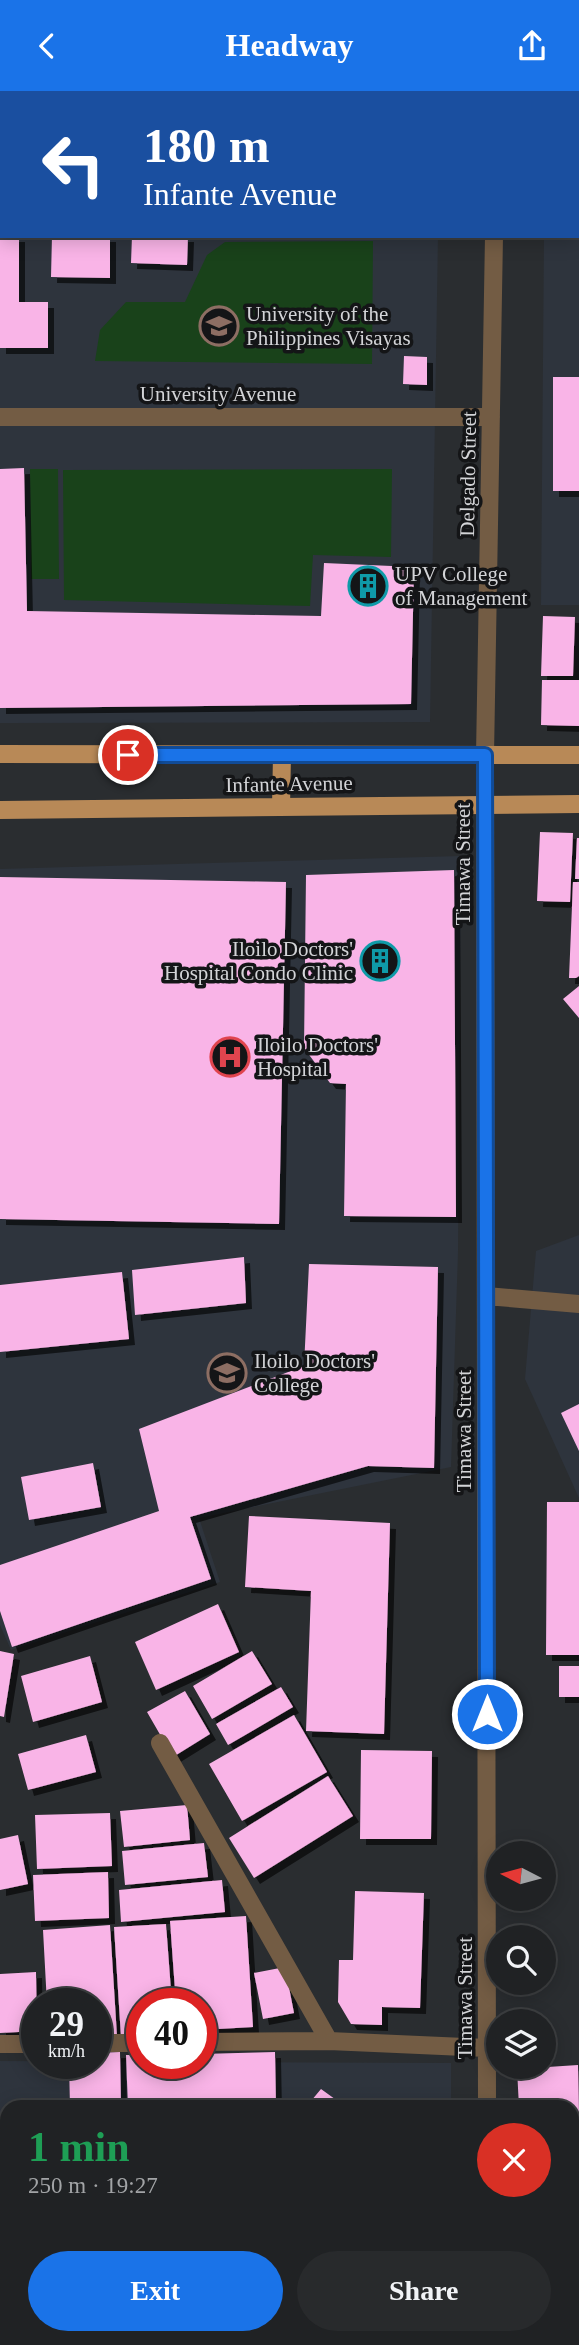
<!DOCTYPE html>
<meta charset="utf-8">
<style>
body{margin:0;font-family:Georgia,serif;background:#282a2c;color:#f1f3f6;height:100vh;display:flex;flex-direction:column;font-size:26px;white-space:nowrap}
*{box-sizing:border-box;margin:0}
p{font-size:23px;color:#a2a4a6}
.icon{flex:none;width:38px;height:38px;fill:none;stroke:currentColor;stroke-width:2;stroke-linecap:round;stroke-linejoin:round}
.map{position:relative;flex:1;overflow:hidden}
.details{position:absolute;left:0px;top:2009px;width:579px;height:245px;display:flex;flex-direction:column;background:#202224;border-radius:21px 21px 0 0;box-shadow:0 4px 18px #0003,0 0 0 2px #3d3f41}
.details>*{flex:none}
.guide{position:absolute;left:0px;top:0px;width:579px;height:147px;box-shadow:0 4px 18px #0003,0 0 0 2px #3d3f41;background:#1a4fa0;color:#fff;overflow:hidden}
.needle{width:46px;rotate:276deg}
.tools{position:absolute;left:486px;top:1750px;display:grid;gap:14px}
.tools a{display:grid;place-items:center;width:70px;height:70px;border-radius:50%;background:#202224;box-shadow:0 4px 18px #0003,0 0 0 2px #3d3f41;font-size:35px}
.speed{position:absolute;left:21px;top:1897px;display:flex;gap:14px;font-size:35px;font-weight:700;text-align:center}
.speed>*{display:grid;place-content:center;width:91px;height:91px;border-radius:50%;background:#202224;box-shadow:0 4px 18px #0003,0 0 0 2px #3d3f41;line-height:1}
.speed small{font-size:18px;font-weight:400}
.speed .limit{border:10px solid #d22;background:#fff;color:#111}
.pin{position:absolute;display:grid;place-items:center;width:60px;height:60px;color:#fff;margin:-30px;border:4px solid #fff;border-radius:50%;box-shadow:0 2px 7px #0007}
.me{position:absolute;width:77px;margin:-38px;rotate:0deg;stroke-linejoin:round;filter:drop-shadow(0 0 5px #0008)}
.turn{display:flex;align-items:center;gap:24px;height:147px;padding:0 28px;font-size:32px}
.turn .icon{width:91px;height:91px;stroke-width:2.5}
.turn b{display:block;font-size:49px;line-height:60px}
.round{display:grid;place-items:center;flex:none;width:74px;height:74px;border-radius:37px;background:#282a2c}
.overview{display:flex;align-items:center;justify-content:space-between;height:119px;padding:0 28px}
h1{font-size:42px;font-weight:800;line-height:52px;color:#1e9e55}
.action{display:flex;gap:14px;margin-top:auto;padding:14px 28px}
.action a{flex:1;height:80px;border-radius:42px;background:#1a73e8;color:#fff;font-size:28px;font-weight:800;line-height:80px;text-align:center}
.action a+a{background:#282a2c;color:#f1f3f6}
header{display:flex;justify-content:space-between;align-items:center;height:91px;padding:0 28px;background:#1a73e8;color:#fff;font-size:32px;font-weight:800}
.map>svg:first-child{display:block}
</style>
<header><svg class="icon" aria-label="back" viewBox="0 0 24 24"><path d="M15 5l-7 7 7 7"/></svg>Headway<svg class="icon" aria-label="share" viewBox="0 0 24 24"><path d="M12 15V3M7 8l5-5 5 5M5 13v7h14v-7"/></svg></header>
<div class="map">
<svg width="579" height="2254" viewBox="0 0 579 2254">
<defs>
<filter id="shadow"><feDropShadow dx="6" dy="6" stdDeviation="0" flood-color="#0009"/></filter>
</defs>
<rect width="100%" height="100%" fill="#2a2d30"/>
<path fill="#2e343d" d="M545,0H579V514H541L544,145H578V2Z
M0,8L2,145H438L430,631L0,632Z
M461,765L458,1161L451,1376L199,1427L220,1491L11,1559L0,1534V778Z
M579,1144V1407L525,1288L536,1160Z
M0,1970L451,1972V2016H7V2247H446V2254H0Z"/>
<path fill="#19421a" d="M373,150L372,273L95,270L100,239L126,211H185L207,164L225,151Z
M30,378H58L59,488H31Z
M392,378L391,466L313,464L310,515L64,509L63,379Z"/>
<path fill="#f9b4e7" filter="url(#shadow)" d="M0,145H19V211H48V257H0Z
M52,145H110V187L51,186Z
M132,145H188L187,174L131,172Z
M404,265L427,266V294L403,293Z
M553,286H579V400H553Z
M24,377L27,520L321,525L324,472L414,476L411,613L0,617V378Z
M543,525L575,526L573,585H541Z
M542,589H579V635L541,634Z
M540,741L573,742L570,811L537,810Z
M577,747H579V788H575Z
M454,779L456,1126L344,1125L346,993L330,992L304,957L306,784Z
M0,786L286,791L279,1133L0,1128Z
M573,791H579V885L576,887H569Z
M579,895V927L563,908Z
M244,1166L246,1212L135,1224L132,1179Z
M309,1173L438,1176L434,1377L368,1375L190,1426L211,1488L12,1556L0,1520V1474L159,1420L139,1338L304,1275Z
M122,1181L129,1248L0,1261V1194Z
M579,1313V1360L561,1322Z
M93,1372L101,1416L29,1429L21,1386Z
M547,1411H579V1564H546Z
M249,1425L390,1432L384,1643L306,1640L311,1500L245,1496Z
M218,1513L239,1561L156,1599L135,1551Z
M0,1560L14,1563L4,1626L0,1625Z
M252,1560L272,1593L212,1628L193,1595Z
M90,1565L102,1611L33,1631L21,1585Z
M559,1575H579V1606H559Z
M281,1596L293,1616L228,1654L216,1633Z
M185,1600L210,1643L173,1666L147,1621Z
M294,1624L327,1681L242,1730L209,1673Z
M86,1644L96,1681L28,1699L18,1663Z
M361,1659L432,1660L431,1748H360Z
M328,1685L353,1725L254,1787L229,1747Z
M187,1714L190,1749L124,1756L120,1720Z
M110,1722L112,1775L37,1778L35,1724Z
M18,1744L28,1793L0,1799V1748Z
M204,1752L208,1786L125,1794L122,1760Z
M108,1781L109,1827L35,1830L33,1784Z
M222,1789L225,1821L121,1831L119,1799Z
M355,1800L424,1802L420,1917L382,1916V1934L351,1933L338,1911L339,1869H353Z
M246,1825L253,1936L201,1939V1913H176L170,1830Z
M166,1833L172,1913H142V1944L121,1946L114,1836Z
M110,1834L117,1945L96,1946V1913H47L43,1839Z
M285,1876L294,1922L263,1928L254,1882Z
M36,1881L37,1940L0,1942V1883Z
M120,1961L121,2016H70L69,1972H96V1962Z
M275,1961L276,2016H128L126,1964H142V1972H201V1963Z
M578,1974L579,2024L572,2025V2016H519L517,1978Z
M321,1998L346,2016H306Z
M579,2027V2072L572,2073V2028Z
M572,2084H578L579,2110L572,2111Z
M579,2120V2151L572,2152V2121Z
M0,2196L7,2197L4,2253H0Z
M572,2208L579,2209V2254H559V2247H572Z
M353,2247H419V2254H353Z"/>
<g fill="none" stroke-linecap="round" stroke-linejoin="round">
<path stroke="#735c44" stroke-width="18" d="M495,2V0
M0,326H491
M486,1205L579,1213
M160,1652L329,1950
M201,1951L329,1950L487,1957
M96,1952H142
M0,1953H37
M487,2016L485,664L494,145
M486,2247V2254"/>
<path stroke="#b88957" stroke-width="18" d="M0,663L579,664
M281,716L282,664
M0,719L579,713"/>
</g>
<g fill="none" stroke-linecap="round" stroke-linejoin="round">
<g stroke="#114b97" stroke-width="18">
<path id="route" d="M128,664H485L487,1623"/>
</g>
<use href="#route" stroke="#1a73e8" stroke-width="12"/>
</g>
<defs>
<g id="university-ring" transform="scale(2.0125)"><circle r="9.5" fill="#141517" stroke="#8d6e63" stroke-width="1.5"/><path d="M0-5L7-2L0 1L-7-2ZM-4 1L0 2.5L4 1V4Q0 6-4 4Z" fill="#8d6e63"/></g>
<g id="building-ring" transform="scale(2.0125)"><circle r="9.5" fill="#141517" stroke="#0f9aa8" stroke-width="1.5"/><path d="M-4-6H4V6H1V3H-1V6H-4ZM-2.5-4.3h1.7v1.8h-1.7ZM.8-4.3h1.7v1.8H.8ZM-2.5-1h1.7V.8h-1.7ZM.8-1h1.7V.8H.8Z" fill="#0f9aa8"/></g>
<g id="hospital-ring" transform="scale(2.0125)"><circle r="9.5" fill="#141517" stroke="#e0444e" stroke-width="1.5"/><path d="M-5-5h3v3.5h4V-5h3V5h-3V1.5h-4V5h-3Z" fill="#e0444e"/></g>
</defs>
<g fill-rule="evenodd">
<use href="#university-ring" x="219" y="235"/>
<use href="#building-ring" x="368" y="495"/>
<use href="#building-ring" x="380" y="870"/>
<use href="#hospital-ring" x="230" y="966"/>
<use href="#university-ring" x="227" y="1282"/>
</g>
<g text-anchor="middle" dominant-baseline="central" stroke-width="7" stroke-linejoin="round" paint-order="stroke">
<g font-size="21" fill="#d3d4d7" stroke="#141517" text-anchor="start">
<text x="246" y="223">University of the<tspan x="246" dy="24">Philippines Visayas</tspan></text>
<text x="395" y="483">UPV College<tspan x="395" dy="24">of Management</tspan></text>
<text x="353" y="858" text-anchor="end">Iloilo Doctors'<tspan x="353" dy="24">Hospital Condo Clinic</tspan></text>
<text x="257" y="954">Iloilo Doctors'<tspan x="257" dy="24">Hospital</tspan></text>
<text x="254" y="1270">Iloilo Doctors'<tspan x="254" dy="24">College</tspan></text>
</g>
<g font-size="21" fill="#d3d4d7" stroke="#141517">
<text x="218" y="303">University Avenue</text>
<text transform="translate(468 383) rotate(-89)">Delgado Street</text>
<text transform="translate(289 693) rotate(-1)">Infante Avenue</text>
<text transform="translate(463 773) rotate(-90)">Timawa Street</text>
<text transform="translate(464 1340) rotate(-90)">Timawa Street</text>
<text transform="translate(465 1907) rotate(-90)">Timawa Street</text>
</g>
</g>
</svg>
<div class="tools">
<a><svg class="needle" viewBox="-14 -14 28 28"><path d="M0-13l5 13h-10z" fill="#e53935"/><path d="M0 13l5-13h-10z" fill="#a2a4a6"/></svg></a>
<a><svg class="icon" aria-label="search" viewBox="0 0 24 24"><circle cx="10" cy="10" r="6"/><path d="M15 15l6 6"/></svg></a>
<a><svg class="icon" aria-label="layers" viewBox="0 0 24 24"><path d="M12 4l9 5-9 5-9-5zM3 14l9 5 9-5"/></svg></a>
</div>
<div class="speed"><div>29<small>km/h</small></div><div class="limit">40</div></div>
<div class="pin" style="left:128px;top:664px;background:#d93025"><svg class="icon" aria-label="arrive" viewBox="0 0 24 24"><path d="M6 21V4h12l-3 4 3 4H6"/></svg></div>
<svg class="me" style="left:487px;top:1623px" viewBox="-20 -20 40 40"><circle r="17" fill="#1a73e8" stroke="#fff" stroke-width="3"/><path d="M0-11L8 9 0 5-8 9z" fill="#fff"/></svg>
<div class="guide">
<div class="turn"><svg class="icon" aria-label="left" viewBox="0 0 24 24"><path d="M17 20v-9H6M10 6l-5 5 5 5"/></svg><div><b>180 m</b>Infante Avenue</div></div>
</div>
<section class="details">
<div class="overview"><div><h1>1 min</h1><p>250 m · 19:27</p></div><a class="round" style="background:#d93025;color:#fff"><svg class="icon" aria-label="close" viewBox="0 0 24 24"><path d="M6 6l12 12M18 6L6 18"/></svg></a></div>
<div class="action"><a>Exit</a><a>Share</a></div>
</section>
</div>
